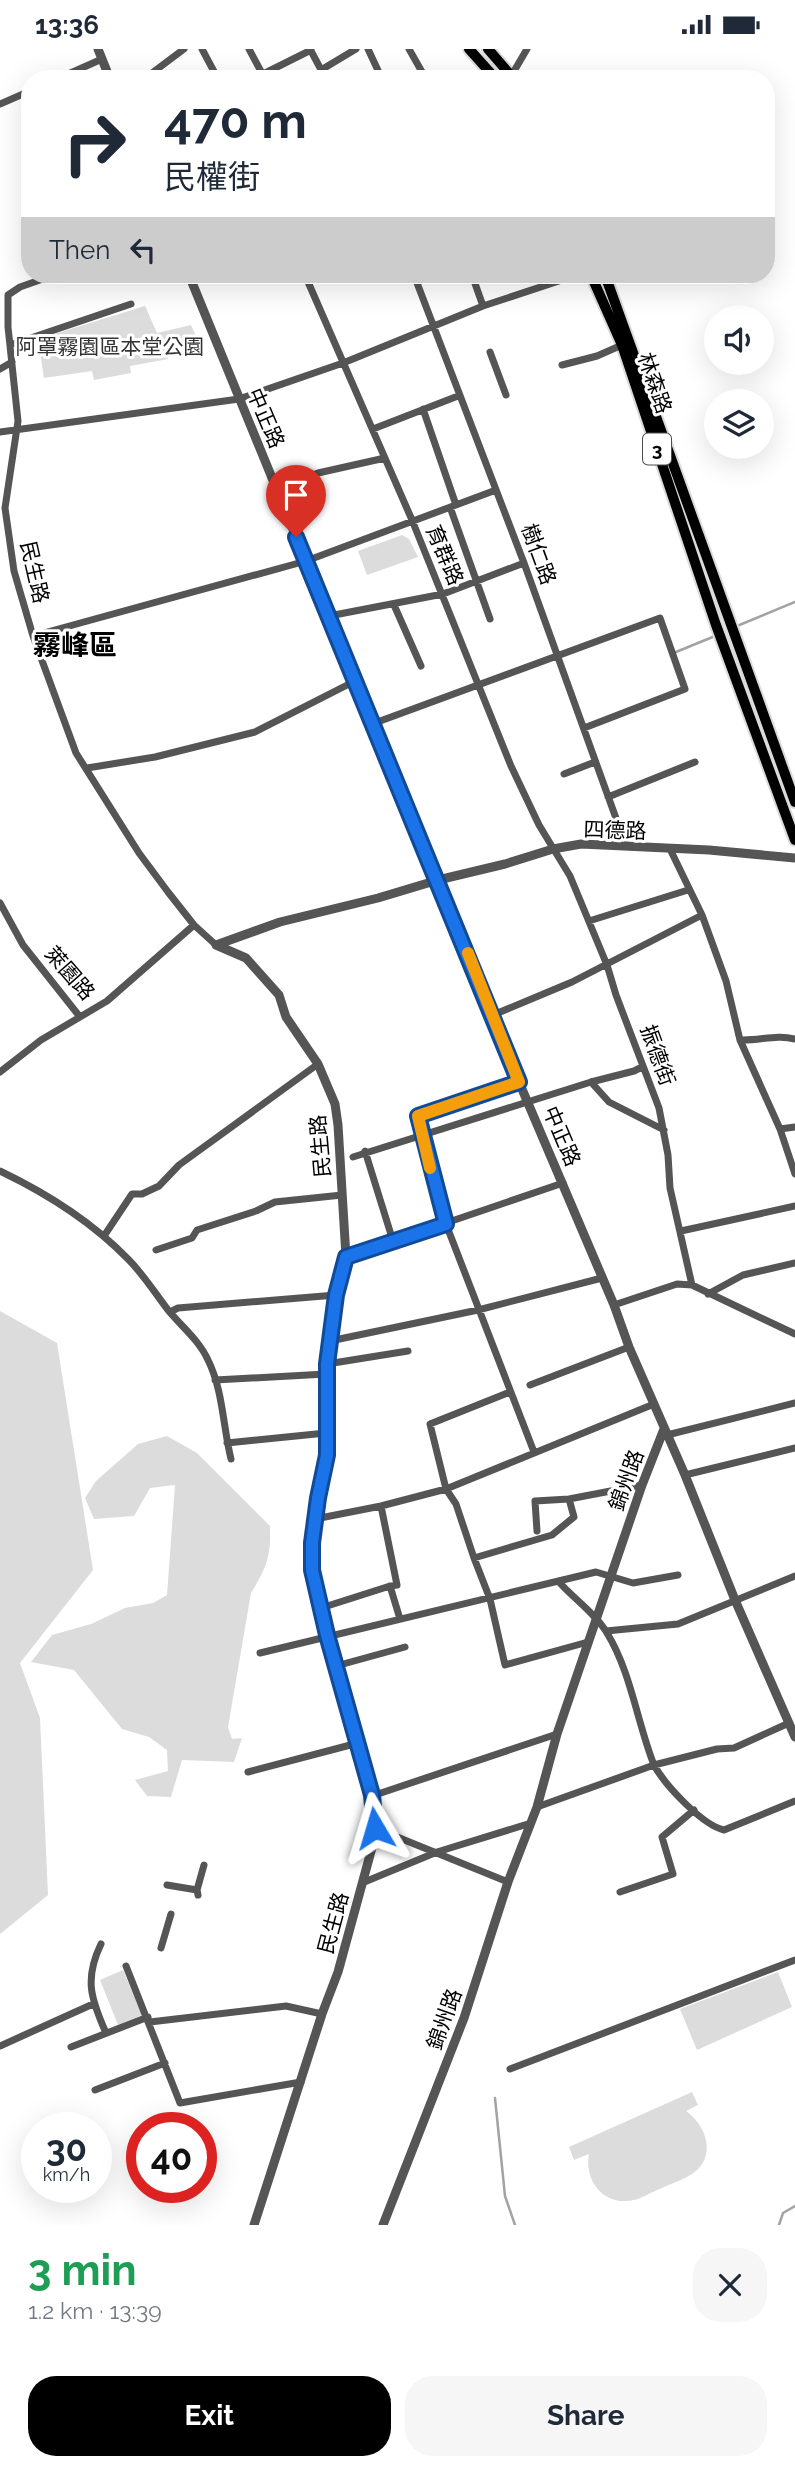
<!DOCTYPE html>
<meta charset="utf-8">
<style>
body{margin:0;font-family:Raleway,"Noto Sans TC",sans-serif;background:#f6f6f7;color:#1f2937;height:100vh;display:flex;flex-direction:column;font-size:26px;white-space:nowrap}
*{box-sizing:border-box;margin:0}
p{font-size:23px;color:#747a83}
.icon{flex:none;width:38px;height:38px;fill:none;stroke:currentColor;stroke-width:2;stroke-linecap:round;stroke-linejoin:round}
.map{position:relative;height:2176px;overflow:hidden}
.drawer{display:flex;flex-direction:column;background:#fff;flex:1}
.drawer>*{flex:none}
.guide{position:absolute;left:21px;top:21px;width:754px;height:214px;border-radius:28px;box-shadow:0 7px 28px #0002;background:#fff;color:#1f2937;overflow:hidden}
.controls{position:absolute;left:704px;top:256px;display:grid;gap:14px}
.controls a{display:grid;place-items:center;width:70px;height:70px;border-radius:50%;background:#fff;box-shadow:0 7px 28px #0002;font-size:35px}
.speed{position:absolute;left:21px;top:2063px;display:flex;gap:14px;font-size:35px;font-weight:700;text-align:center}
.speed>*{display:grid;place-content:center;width:91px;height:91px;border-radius:50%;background:#fff;box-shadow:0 7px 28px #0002;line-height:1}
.speed small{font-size:18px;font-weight:400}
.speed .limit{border:10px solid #d22;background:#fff;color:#111}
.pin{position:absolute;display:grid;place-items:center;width:60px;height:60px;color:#fff;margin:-72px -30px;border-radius:50% 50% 50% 0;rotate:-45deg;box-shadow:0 0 7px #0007}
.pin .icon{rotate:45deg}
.me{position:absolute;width:77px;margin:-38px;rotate:353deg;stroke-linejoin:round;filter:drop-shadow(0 0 5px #0008)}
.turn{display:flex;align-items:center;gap:24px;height:147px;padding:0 28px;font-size:32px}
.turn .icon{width:91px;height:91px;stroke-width:2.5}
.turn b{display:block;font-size:49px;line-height:60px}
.then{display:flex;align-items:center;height:66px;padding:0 28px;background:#0003;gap:14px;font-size:26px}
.round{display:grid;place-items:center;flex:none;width:74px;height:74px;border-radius:28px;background:#f6f6f7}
.headline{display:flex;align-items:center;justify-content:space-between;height:119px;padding:0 28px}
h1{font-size:42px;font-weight:700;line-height:52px;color:#1e9e55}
.primary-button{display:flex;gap:14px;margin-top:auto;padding:14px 28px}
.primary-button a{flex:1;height:80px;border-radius:28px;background:#000;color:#fff;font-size:28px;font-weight:700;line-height:80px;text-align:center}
.primary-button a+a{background:#f6f6f7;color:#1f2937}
.status{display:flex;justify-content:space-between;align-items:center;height:49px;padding:0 35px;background:#fff;direction:ltr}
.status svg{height:19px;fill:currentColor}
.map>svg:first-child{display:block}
</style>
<div class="status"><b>13:36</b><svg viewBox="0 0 49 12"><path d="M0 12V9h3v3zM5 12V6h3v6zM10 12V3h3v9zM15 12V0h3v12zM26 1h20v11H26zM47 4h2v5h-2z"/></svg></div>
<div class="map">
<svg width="795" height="2176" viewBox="0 0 795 2176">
<rect width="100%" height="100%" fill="#fff"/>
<path fill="#dcdcdc" d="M145,257L157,284L191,276L196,287L166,295L168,310L130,317L131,324L94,331L92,322L44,329L38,290Z
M402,486L409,490L418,508L367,526L358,502Z
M0,1262L57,1294L93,1521L20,1614L40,1669L48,1846L0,1885Z
M167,1387L197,1404L270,1477C271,1507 267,1518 251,1544L228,1678L232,1690L242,1689L234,1713L182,1711L171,1748L147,1747L135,1731L168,1722L167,1701L149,1688L122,1680L74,1621L31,1613L52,1586L91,1575L125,1559L153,1554L167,1546L175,1436L150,1439L134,1467L94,1470L85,1449L96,1432L138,1395Z
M123,1921L142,1966L118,1976L100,1931Z
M778,1923L792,1958L697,2001L680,1960Z
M692,2043L698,2056L686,2062C707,2077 717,2108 692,2125C683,2131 672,2134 662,2139C651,2143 639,2152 627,2152C601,2154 584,2129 589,2105L574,2111L569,2098Z"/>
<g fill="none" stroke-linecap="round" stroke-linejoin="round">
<path stroke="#a3a3a3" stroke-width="2.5" d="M737,577L795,553
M676,603L715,587
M495,2049L505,2147L515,2176
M779,2176L783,2164L795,2157"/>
<g stroke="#dbdbdb" stroke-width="14">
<path id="primary" d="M469,0L496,30
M488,0L514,30
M591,226L622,296L716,576L795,791
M605,226L795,753"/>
</g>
<path stroke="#555" stroke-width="7" d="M202,0L218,30
M249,0L265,30
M310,0L326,30
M368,0L382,30
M409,0L426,30
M321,21L356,0
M510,29L527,0
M57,30L102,10
M144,30L184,0
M253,30L311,1
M0,55L30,42
M54,226L20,238L8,246V278L18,372L5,459L14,522L33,587L76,704L139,804L168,843L194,876L216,896
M305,226L412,471L511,717L539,776L570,827L607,916L616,946L659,1059L668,1106L670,1139L692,1236
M414,226L524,514L626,797
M472,226L483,257
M10,296L131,255
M490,303L506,346
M562,316L597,307L622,296
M0,320L12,313
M423,360L456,456
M373,380L458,347
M0,383L239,350L343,314L483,257L577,226
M276,439L318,424L385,409
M450,458L490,570
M394,556L421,617
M329,567L443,545L524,514
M33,587L306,512L496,441
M372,675L660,569L685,640L584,679
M87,719L155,708L255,683L355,632
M564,725L595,713
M608,748L695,713
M670,800L702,866L726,932L740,991L780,1080L795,1125
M0,854L23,896L80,968L107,952L194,876
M589,872L688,841
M493,966L572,933L702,866
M740,991C760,992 776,985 795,990
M0,1023L41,991L80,968
M519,1033L418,1067L446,1175L534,1403
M591,1033L609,1053L664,1081
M780,1080L795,1078
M365,1102L393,1192
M353,1108L591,1033L634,1022L642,1018
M0,1122C46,1144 92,1173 128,1210C143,1225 155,1244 168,1261C181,1277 199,1291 208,1311C223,1341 223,1378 231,1410
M681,1182L795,1157
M104,1187L132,1145H142L159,1137L179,1116L318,1015
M156,1201L192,1189L197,1181L256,1162L275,1153L342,1146
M346,1208L563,1134
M708,1245L743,1226L795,1214
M614,1256L677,1235L692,1236L795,1285
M170,1263L178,1259L336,1246
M330,1292L478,1261L602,1229
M327,1315L408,1302
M215,1331L326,1325
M530,1336L629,1298
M510,1343L430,1375L446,1440L456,1455L474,1509L490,1550L505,1616L588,1593
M667,1386L795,1354
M227,1394L326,1384
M685,1426L795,1399
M381,1457L397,1536L390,1537L400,1570
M315,1470L381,1457L446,1440L654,1355
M537,1482L535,1452L569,1450L642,1436
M474,1509L552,1486L574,1468L569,1450
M559,1533C574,1550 595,1564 607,1584C631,1623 637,1673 654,1716C665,1736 702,1776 724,1781L795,1752
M321,1559L390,1537
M606,1582L678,1575L795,1527
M260,1604L596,1523L633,1534L678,1526
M336,1617L405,1598
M248,1723L358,1694
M372,1747L557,1685
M537,1758L654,1716L717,1700L734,1699L789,1674
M375,1779L508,1833
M362,1834L437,1803L531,1774
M167,1836L197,1841
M620,1843L673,1825L662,1788L694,1761
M198,1846L197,1841L204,1816
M101,1895C84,1930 91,1950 106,1984
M161,1899L171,1865
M126,1917L180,2054L301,2033
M150,1973L286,1957L322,1965
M0,1997L93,1955
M71,1998L148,1968
M510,2020L795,1911
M95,2041L165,2014"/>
<path stroke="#555" stroke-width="9" d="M98,0L110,30
M189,226L519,1033L614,1256L629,1298L685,1426L735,1551L795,1688
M216,896L246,909L279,946L286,968L318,1015L335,1055L338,1076L346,1208L336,1246L327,1315V1406L318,1449L312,1494V1521L327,1586L372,1747L375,1779L373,1795L338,1923L322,1965L254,2176
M216,896L280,873L378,849L438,831L505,815L553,800L581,795L709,801L795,809
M383,2176L464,1969L508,1833L537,1758L557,1685L642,1436L664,1380"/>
<use href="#primary" stroke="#000" stroke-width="10"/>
</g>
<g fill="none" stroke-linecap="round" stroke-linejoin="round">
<g stroke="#114b97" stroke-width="18">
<path id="route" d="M296,488L519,1033L418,1067L446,1175L346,1208L336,1246L327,1315V1406L318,1449L312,1494V1521L327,1586L372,1746L375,1779"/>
</g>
<use href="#route" stroke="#1a73e8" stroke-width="12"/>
<path stroke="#f59e0b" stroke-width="12" d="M430,1119L418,1067L519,1033L468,904"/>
</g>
<g text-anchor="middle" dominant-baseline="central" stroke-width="6" stroke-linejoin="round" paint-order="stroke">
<rect fill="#fff" stroke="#4c4c4c" stroke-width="2" x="643" y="384.5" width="28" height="31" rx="5"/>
<g font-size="19" font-weight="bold" fill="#000">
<text x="657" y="400">3</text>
</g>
<g font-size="21" fill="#333" stroke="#fff">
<text x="110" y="297">阿罩霧園區本堂公園</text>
</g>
<g font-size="21" fill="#000" stroke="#fff">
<text transform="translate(655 334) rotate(71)">林森路</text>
<text transform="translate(266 369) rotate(67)">中正路</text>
<text transform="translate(539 505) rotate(70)">樹仁路</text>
<text transform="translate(445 506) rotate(67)">育群路</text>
<text transform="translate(35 523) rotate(77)">民生路</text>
<text transform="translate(615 781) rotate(2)">四德路</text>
<text transform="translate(70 924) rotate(49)">萊園路</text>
<text transform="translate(658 1006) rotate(70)">振德街</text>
<text transform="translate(562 1087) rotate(67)">中正路</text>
<text transform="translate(320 1097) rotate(-95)">民生路</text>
<text transform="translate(626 1431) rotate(-70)">錦州路</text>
<text transform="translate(333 1874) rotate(-75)">民生路</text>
<text transform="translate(444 1970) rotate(-70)">錦州路</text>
</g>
<g font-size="28" font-weight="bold" fill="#000" stroke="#fff">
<text x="75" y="596">霧峰區</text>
</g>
</g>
</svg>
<div class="controls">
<a><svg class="icon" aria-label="sound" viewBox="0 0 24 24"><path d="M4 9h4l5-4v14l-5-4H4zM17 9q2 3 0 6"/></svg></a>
<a><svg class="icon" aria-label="layers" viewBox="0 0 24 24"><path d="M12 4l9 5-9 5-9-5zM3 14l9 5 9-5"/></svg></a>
</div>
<div class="speed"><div>30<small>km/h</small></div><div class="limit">40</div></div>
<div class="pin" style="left:296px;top:488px;background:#d93025"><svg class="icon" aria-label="arrive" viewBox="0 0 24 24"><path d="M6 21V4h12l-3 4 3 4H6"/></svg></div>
<svg class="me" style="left:375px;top:1779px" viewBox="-20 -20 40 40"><path d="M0-17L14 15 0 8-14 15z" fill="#1a73e8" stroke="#fff" stroke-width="4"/></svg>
<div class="guide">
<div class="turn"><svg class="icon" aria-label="right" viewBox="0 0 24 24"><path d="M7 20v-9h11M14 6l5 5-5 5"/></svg><div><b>470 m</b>民權街</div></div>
<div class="then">Then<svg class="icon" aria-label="left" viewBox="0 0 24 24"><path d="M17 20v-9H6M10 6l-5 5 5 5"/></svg></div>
</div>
</div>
<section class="drawer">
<div class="headline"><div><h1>3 min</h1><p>1.2 km · 13:39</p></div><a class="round"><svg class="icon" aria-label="close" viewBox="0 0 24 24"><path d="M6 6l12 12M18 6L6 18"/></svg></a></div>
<div class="primary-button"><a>Exit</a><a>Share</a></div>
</section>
